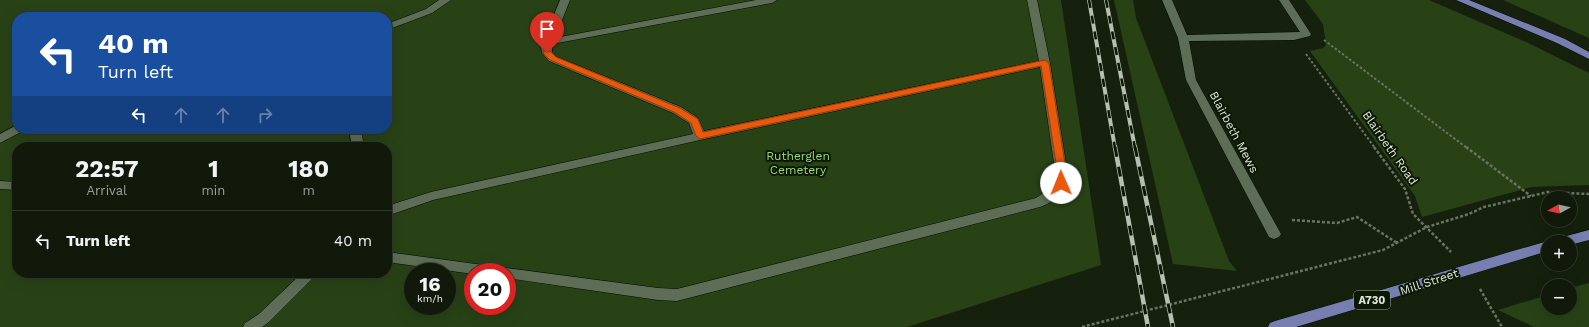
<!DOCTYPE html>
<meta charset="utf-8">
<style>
body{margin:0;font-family:"Work Sans",sans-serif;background:#192213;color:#f1f3f6;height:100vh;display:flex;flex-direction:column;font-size:15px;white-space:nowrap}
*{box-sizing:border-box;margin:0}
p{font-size:13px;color:#9ca09c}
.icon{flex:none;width:22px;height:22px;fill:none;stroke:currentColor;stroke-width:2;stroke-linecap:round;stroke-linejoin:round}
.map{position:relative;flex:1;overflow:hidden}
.sheet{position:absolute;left:12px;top:142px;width:380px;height:136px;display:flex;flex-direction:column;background:#10190a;border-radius:16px;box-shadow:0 4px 16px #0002,0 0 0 1px #30382b}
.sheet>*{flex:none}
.top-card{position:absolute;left:12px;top:12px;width:380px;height:122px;border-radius:16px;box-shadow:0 4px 16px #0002,0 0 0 1px #30382b;background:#1a4fa0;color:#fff;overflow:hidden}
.needle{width:26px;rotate:262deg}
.fabs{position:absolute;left:1541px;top:191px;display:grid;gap:8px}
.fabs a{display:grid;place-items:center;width:36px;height:36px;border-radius:50%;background:#10190a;box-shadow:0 4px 16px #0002,0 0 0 1px #30382b;font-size:20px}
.speed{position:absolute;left:404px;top:263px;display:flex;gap:8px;font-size:20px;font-weight:700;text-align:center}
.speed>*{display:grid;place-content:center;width:52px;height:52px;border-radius:50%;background:#10190a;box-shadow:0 4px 16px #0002,0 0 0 1px #30382b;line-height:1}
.speed small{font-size:10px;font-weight:400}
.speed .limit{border:6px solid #d22;background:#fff;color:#111}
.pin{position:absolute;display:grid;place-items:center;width:34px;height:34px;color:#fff;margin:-41px -17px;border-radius:50% 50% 50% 0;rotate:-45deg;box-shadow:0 0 4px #0007}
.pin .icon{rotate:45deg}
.me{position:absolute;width:44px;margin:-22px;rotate:359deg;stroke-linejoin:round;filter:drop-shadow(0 0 3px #0008)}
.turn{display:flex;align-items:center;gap:14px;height:84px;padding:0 20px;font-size:18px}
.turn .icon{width:52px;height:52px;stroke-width:2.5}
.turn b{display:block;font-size:28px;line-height:34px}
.lanes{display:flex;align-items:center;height:38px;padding:0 20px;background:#0003;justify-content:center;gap:20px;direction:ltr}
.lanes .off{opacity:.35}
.eta{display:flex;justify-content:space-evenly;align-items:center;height:68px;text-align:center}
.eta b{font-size:24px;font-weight:700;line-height:28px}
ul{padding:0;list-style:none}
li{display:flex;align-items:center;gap:12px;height:60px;padding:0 20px;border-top:1px solid #30382b}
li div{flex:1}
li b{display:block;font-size:15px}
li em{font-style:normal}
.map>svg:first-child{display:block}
</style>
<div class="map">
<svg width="1589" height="327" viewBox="0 0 1589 327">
<rect width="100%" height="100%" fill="#15210d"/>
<path fill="#284216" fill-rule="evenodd" d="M0,0H1061L1101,265L907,327H0ZM17,17H387V129H17ZM17,147H387V273H17ZM413,272H447V306H413ZM473,272H507V306H473Z
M1114,0H1133L1136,18L1229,261L1237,271L1173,264Z
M1305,0H1429L1526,42L1589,73V185L1531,187L1422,217L1415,196L1310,51L1323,48L1326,45L1323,24Z
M1503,0H1589V38Z
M1589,283V327H1534L1498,310L1548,295V308H1570V288Z"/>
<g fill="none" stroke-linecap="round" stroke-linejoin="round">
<g stroke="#020a00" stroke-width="1">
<path id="minor" d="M439,0H451L432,13L387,30V24L426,9Z
M560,0H570L555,38L756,0H777L772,3L552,44V52L557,57L681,107L698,118L704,131L1039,61L1027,0H1037L1050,63L1067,170C1066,188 1058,201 1040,207L677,301L658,300L507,278V272H473V274L387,262V252L498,267L503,269L507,268L658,288L677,289L1036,198L1052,187L1055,170L1040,67L700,140L433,200L387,216V206L431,192L693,134L689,123L673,113L549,61L542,53L541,47Z
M1162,0H1172L1187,35L1300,32L1279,0H1289L1311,34L1310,36L1294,40L1189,41L1196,80L1281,234L1279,237L1274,239L1269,237L1186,80L1178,38Z
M17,125V129H23L21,132L0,143V134Z
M349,129H361L364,147H352Z
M0,181L17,182V190L0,189Z
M302,273H318L269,322L262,327H243L245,323L259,314Z"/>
</g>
<g stroke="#020a00" stroke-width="1">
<path id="major" d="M1456,0H1469L1565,39L1589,52V59L1557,43Z
M1589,230V240L1570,245V242H1557L1559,238Z
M1548,241L1551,242H1548V251L1296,327H1268L1270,323L1275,321C1366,295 1457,267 1548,241Z"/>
</g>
<path stroke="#6a7463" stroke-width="2" stroke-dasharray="2.5 2" stroke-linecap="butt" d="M1324,40L1467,148
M1306,54L1375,148"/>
<path stroke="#6a7463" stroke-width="2.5" stroke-dasharray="3 2" stroke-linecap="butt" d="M1374,147L1405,189L1413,214L1451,252
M1466,147L1531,196
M1292,220L1337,223L1357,217L1397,243
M1480,289L1502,327
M1082,327L1383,250L1427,227L1469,214L1484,207L1548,192L1589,194"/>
<use href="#minor" fill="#5e6d56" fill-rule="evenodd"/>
<use href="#major" fill="#787eb0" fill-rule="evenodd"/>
<g stroke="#b6c0b1" stroke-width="4">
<path id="rail-far1" d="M1089,0L1115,148
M1106,0L1135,148"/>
</g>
<g stroke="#b6c0b1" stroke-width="4.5">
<path id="rail" d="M1115,147L1148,327
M1135,147L1173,327"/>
</g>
<use href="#rail-far1" stroke="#0c1805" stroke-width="2.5" stroke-dasharray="8" stroke-linecap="butt"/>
<use href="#rail" stroke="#0c1805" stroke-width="3" stroke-dasharray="10" stroke-linecap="butt"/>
</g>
<path fill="#ea580c" stroke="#983908" d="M544,51H550L556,57L680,108L698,119L703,132L1045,60L1049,63L1066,170L1065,183L1061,187L1056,183L1057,170L1041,66L700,139L696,136L691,123L674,112L550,60L543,53Z"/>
<g text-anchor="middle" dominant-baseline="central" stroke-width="4" stroke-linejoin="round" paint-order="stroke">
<rect fill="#0c1805" stroke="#9ea899" stroke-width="1" x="1354" y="291" width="36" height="18" rx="3"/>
<g font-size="11" font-weight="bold" fill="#dde6d9">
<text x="1372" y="300">A730</text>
</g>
<g font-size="12" fill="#dde6d9" stroke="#0c1805">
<text transform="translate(1234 132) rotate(62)">Blairbeth Mews</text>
<text transform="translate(1390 148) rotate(55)">Blairbeth Road</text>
<text transform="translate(1429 282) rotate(-18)">Mill Street</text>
</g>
<g font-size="12" fill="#9bdb75" stroke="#0c1805">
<text x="798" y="156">Rutherglen<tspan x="798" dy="14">Cemetery</tspan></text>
</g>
</g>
</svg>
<div class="fabs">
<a><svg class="needle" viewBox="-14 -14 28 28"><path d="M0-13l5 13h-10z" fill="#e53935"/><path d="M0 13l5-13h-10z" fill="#9ca09c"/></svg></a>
<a>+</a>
<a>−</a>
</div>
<div class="speed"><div>16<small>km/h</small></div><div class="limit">20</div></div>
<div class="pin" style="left:547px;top:53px;background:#d93025"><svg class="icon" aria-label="arrive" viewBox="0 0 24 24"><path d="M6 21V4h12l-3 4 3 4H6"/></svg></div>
<svg class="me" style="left:1061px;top:183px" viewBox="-20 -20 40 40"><circle r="19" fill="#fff"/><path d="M0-13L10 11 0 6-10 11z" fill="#ea580c"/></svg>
<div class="top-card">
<div class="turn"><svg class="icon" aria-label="left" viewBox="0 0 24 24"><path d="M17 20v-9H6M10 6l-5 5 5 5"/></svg><div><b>40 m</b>Turn left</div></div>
<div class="lanes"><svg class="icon" aria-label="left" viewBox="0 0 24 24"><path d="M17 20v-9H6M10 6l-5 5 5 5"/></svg><svg class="icon off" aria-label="ahead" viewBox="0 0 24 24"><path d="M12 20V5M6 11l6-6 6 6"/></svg><svg class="icon off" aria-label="ahead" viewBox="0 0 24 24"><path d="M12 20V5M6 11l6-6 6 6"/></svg><svg class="icon off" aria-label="right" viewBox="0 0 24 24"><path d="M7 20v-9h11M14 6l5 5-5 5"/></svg></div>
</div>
<section class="sheet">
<div class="eta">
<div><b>22:57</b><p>Arrival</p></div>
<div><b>1</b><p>min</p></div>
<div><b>180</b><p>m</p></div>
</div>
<ul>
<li><svg class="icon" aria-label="left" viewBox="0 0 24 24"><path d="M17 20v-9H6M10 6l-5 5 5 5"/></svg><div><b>Turn left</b></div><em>40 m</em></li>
</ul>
</section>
</div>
